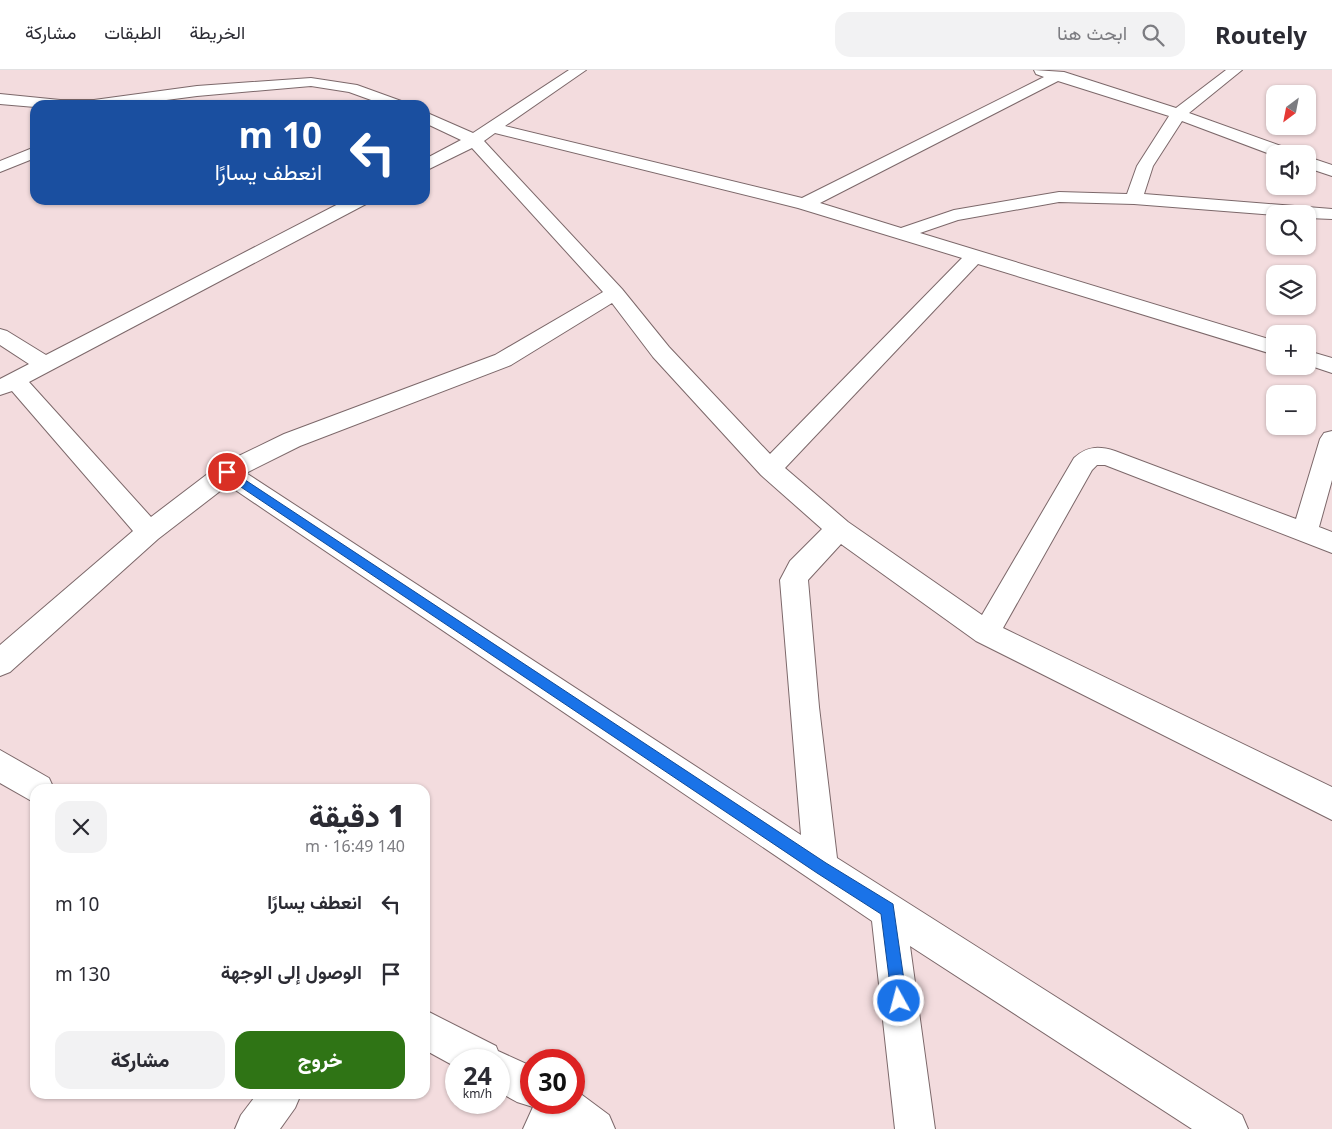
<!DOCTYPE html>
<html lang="ar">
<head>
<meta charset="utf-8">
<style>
  :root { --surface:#fff; --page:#f2f2f3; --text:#2b2b33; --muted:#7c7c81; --line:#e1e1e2; --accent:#2f7415 }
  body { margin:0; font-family:"Noto Sans",Vazirmatn,sans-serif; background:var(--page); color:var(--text); direction:rtl; height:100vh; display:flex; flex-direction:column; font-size:19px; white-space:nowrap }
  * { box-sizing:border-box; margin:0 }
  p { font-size:16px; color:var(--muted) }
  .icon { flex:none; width:28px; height:28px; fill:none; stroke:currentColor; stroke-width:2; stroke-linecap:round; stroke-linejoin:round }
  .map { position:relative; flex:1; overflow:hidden; direction:ltr }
  .side { position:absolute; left:30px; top:714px; width:400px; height:315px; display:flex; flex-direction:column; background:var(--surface); border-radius:15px; box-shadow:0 1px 4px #0004; direction:rtl }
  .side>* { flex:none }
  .guide { position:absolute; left:30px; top:30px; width:400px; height:105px; border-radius:15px; box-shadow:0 1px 4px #0004; direction:rtl; background:#1a4fa0; color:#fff; overflow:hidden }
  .needle { width:32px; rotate:212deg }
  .fabs { position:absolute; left:1266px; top:15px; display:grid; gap:10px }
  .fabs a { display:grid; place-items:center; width:50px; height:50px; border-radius:10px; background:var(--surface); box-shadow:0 1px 4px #0004; font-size:25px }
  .speed { position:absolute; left:445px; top:979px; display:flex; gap:10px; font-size:25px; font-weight:700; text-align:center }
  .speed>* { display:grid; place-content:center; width:65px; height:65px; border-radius:50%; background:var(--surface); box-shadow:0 1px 4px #0004; line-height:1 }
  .speed small { font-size:12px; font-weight:400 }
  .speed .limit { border:8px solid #d22; background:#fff; color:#111 }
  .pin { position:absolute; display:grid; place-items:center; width:42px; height:42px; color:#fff; margin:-21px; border:2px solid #fff; border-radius:50%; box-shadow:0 1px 5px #0007 }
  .me { position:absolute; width:55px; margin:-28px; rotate:353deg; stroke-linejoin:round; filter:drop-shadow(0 0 4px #0008) }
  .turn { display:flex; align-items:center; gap:18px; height:105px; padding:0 25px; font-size:22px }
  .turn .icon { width:65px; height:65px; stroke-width:2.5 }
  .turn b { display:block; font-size:35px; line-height:42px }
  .round { display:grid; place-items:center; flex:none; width:52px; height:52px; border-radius:15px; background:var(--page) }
  .overview { display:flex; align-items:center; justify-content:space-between; height:85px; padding:0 25px }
  h1 { font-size:30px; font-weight:800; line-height:38px }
  .button { display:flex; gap:10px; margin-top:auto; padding:10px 25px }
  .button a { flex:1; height:58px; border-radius:15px; background:var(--accent); color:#fff; font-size:20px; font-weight:800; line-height:58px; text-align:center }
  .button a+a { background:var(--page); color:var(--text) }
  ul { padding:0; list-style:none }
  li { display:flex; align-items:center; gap:15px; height:70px; padding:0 25px }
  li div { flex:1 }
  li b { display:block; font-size:19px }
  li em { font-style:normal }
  header { display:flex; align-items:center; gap:30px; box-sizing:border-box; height:70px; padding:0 25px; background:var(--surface); border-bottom:1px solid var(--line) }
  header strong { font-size:24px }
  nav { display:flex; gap:28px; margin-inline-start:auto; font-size:18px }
  .search { width:350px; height:45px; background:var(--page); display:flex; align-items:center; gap:12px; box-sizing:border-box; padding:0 18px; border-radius:15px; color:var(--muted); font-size:19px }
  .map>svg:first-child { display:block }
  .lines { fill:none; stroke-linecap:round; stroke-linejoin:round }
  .street-casing { stroke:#7c686a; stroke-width:2 }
  .street { fill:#fff; fill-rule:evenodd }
  .route { fill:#1a73e8; stroke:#114b97 }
</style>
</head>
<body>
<header>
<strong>Routely</strong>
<div class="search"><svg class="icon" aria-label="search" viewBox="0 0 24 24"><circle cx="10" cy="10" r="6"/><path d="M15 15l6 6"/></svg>ابحث هنا</div>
<nav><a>الخريطة</a><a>الطبقات</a><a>مشاركة</a></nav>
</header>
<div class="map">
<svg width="1332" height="1059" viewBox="0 0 1332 1059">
  <rect width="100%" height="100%" fill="#f3dcde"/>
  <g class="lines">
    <g class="street-casing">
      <g id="street">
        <path d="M569 0H586L505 56 802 128 1044 7 1036 4 1034 0 1064 2 1176 38 1226 0H1242L1189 43 1292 80 1294 84H1275V86L1182 51 1153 96 1144 124 1332 139V149L1308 148V144L1275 145 1134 134 1059 132 958 150 920 163 1275 271V285L978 194 785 398 848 452 982 545 1074 388C1087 376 1099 376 1115 381L1296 449 1320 369 1324 363 1332 361V410L1319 457 1332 462V483L1105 395H1097L1092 400 1003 558 1332 717V750L976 571 841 474 808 510 819 637 837 788 1242 1045 1248 1059H1192L910 876 935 1059H895L872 851 228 415 158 469 10 602 0 606V575L133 461 12 321 0 325V309L29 294 0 275V259L7 261 46 285 346 130H369L366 134 29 312 151 447 218 396 284 364 495 285 603 222 472 78 425 101V89L461 70 425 53V42L473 63ZM1058 11 1169 46 1137 96 1127 124 1059 122 954 140 901 158 820 133ZM495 63 798 138 962 188 770 384 669 277 622 219 484 71ZM612 233 653 287 761 405 822 459 790 491 780 510 801 765 246 403 300 376 511 295Z"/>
        <path d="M311 8 357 15 404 32 407 35H385L349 22 311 16 197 26 128 35H35V37L0 34V24L60 30H94L197 16Z"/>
        <path d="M35 77V88L0 102V91Z"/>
        <path d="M1308 87 1332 95V106L1308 98Z"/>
        <path d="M1308 281 1332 288V303L1308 295Z"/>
        <path d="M0 680 49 708 54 719H35V733L0 713Z"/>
        <path d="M425 940 496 976 498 981 531 996V1032H574V1019L609 1045 615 1059H523L533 1037 517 1032 499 1022V990H456V997L425 980Z"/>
        <path d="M257 1024H301L295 1038 280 1059H235L241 1045Z"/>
      </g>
    </g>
    <use href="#street" class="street"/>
  </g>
  <path class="route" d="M227 398 826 793 893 834 907 931 905 936 899 939 894 936 892 931 881 844 817 803 223 405V400Z"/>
</svg>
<div class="fabs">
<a><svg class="needle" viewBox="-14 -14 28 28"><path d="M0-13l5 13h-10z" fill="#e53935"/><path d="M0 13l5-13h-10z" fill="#7c7c81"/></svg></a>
<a><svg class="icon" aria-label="sound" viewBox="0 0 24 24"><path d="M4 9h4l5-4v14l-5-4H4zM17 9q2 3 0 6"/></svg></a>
<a><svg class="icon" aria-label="search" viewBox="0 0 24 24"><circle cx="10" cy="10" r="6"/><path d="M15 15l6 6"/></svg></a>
<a><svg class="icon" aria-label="layers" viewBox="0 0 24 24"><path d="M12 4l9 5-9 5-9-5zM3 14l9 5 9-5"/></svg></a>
<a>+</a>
<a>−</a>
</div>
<div class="speed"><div>24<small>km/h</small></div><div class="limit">30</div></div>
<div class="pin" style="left:227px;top:402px;background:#d93025"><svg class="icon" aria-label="arrive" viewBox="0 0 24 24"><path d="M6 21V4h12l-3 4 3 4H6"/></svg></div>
<svg class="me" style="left:899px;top:931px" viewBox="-20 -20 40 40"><circle r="17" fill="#1a73e8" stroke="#fff" stroke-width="3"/><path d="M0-11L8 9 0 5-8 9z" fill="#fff"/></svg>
<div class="guide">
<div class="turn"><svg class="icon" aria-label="left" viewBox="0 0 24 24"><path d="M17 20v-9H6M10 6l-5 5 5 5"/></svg><div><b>10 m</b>انعطف يسارًا</div></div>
</div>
<section class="side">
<div class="overview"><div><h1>1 دقيقة</h1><p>140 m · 16:49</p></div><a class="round"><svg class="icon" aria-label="close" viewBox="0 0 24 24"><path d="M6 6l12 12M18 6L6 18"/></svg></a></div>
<ul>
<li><svg class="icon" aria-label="left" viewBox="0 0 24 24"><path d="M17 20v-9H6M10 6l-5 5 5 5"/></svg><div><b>انعطف يسارًا</b></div><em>10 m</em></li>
<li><svg class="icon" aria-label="arrive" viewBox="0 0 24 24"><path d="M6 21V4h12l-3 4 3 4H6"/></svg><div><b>الوصول إلى الوجهة</b></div><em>130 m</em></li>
</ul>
<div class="button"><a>خروج</a><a>مشاركة</a></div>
</section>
</div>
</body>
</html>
